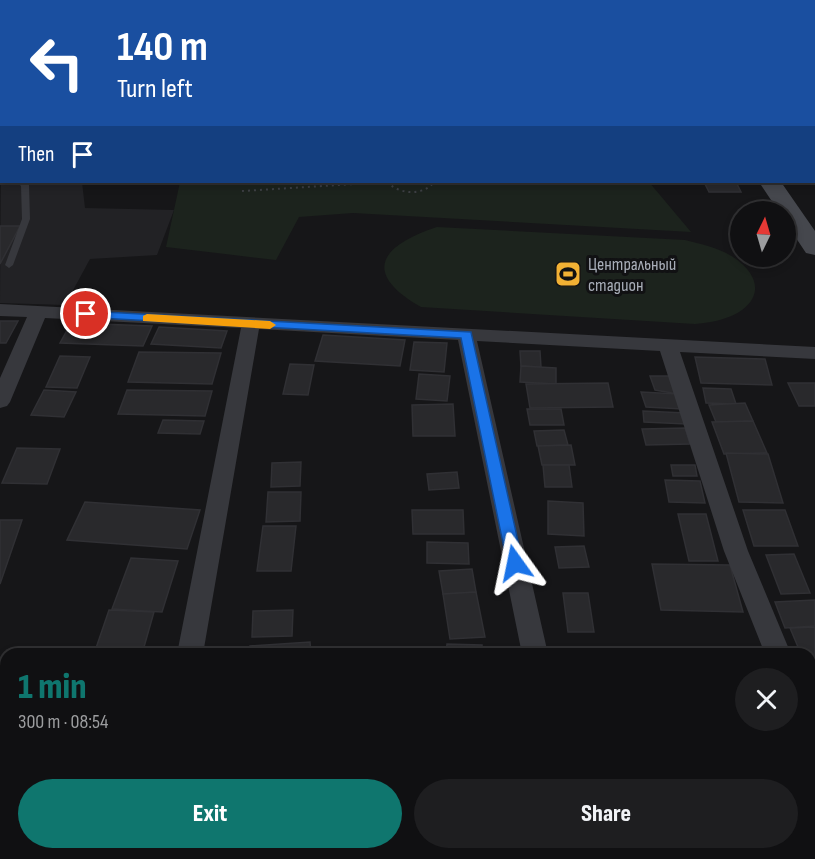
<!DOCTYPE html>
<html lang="en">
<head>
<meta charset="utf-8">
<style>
  :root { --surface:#101012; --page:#1e1e20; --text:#f1f3f6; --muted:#9c9d9f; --line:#303032; --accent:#0f766e }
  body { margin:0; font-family:"Sofia Sans Condensed",sans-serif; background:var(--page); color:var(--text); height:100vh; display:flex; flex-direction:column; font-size:22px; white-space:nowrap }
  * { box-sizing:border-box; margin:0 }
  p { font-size:20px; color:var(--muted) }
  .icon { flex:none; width:33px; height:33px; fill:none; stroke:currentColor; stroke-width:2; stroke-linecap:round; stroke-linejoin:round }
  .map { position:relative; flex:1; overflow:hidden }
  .sheet { position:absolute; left:0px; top:648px; width:816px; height:212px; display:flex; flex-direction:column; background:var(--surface); border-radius:18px 18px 0 0; box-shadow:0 3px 9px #0003,0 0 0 2px var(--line) }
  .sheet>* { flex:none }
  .guide { position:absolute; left:0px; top:0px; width:816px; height:183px; box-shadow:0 3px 9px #0003,0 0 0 2px var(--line); background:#1a4fa0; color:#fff; overflow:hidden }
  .needle { width:39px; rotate:5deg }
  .buttons { position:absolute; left:730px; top:201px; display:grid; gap:12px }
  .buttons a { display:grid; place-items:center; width:66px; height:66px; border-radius:50%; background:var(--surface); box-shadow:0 3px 9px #0003,0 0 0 2px var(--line); font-size:30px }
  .pin { position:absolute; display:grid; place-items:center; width:51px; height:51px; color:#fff; margin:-26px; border:3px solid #fff; border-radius:50%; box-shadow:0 2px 6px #0007 }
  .me { position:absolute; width:66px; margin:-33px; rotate:348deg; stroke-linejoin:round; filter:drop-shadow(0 0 4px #0008) }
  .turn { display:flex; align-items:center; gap:21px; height:126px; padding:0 18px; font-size:27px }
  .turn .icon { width:78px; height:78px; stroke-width:2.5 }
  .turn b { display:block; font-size:42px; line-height:51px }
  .then { display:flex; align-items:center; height:57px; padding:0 18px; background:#0003; gap:12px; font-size:22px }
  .round { display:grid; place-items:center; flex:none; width:63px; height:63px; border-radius:32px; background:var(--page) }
  .overview { display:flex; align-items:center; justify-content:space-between; height:102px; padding:0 18px }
  h1 { font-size:36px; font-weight:800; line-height:45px; color:var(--accent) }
  .button { display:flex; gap:12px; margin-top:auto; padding:12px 18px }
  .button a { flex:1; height:69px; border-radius:36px; background:var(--accent); color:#fff; font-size:24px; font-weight:800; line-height:69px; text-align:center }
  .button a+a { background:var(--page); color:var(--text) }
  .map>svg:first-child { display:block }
  .built { fill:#222225 }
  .green { fill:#1c231d }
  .building { fill:#29292c; stroke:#303034; stroke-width:1.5 }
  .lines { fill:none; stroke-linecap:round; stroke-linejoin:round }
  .path { stroke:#3d3f44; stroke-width:2; stroke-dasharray:2 4; stroke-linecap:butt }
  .lane { fill:#37383d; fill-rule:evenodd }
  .street { fill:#37383d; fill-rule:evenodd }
  .secondary { fill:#45474d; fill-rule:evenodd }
  .route { fill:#1a73e8; stroke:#114b97; stroke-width:1.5 }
  .slow { fill:#f59e0b }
  .labels { text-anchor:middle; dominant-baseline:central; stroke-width:6; stroke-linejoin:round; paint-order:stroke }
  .poi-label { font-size:18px; fill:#a8adb8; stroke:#111113; text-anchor:start }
</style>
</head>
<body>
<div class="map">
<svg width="815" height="859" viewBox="0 0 815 859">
  <rect width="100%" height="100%" fill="#161618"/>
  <path class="built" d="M1 142 2 182H82L85 208 174 210 157 255 90 259 65 305 0 303Z"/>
  <g class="green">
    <path d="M180 182H649L691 232 353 213 299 217 276 260 166 247Z"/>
    <path d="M437 227 685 240C701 244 719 248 733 257 768 280 759 308 723 319 714 322 704 323 695 324L421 307C360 272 382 245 437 227Z"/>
  </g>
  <g class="building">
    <path d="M0 0H71L2 2 0 8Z"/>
    <path d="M704 182H736L741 192H709Z"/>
    <path d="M0 226H20L0 264Z"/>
    <path d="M0 321H18L6 343H0Z"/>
    <path d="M71 323 152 326 143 346 60 343Z"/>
    <path d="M159 327 227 331 221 348 151 344Z"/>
    <path d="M323 335 405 340 400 366 315 361Z"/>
    <path d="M414 342 447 343 444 372 410 370Z"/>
    <path d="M520 351H540L541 367 521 366Z"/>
    <path d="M139 352 221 353 212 384 128 382Z"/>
    <path d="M60 356 90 357 77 388 46 387Z"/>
    <path d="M695 357 765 359 772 385 701 383Z"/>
    <path d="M290 364 314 365 308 395 283 394Z"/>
    <path d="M521 366 556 368V384L520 382Z"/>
    <path d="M419 374 450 376 447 401 416 399Z"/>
    <path d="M650 376H672L678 394 655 390Z"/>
    <path d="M608 383 613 407 530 408 526 384Z"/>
    <path d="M788 383H815V406H799Z"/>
    <path d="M703 388 731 389 736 404 706 403Z"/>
    <path d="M44 390 76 392 64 417 31 415Z"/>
    <path d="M127 390 212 391 205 416 118 414Z"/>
    <path d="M641 392 678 394 682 409 646 407Z"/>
    <path d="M745 403 753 421 716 422 709 405Z"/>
    <path d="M453 404 455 436H413L412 405Z"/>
    <path d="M527 409H561L564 425H530Z"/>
    <path d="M643 411 685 413 686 424 644 422Z"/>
    <path d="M163 420 204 421 200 434 158 433Z"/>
    <path d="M753 421 767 453 724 454 712 422Z"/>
    <path d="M685 428 690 444 646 445 642 429Z"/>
    <path d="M564 430 568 445 537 446 534 431Z"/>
    <path d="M571 445 575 465H542L538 446Z"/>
    <path d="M17 448 60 449 47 484 2 483Z"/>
    <path d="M726 453 768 454 783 503 739 502Z"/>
    <path d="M301 462 300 486 271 487 272 463Z"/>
    <path d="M543 465H569L572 487H545Z"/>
    <path d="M671 465H695L697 476H673Z"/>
    <path d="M457 472 459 488 429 490 427 474Z"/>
    <path d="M665 480 700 481 705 503 669 502Z"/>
    <path d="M268 492H301L300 521 266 522Z"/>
    <path d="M548 501 583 503 584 536 548 534Z"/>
    <path d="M85 502 200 510 187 549 67 540Z"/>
    <path d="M412 510H463L464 534H413Z"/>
    <path d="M743 510H785L798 546H754Z"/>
    <path d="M678 514H706L718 561H689Z"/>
    <path d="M0 520H22L0 584Z"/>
    <path d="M263 526H296L291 571H257Z"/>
    <path d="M427 542 468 543 469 564 427 563Z"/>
    <path d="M584 546 589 567 559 568 555 547Z"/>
    <path d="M794 554 810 593 781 594 766 555Z"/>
    <path d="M131 558 178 561 162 612 112 609Z"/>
    <path d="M652 564 730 565 743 612 661 610Z"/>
    <path d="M472 569 476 592 443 594 439 571Z"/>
    <path d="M476 592 485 637 450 639 443 594Z"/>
    <path d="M563 593H588L594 632H568Z"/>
    <path d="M815 600V626L785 628 775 602Z"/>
    <path d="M109 610 154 612 142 654H94Z"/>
    <path d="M293 610 292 636 252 637 253 611Z"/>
    <path d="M815 627V660H810V654H801L790 628Z"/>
    <path d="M310 642 311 654H250V646Z"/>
    <path d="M447 644 482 645V654H446Z"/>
    <path d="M572 647H602L604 654H573Z"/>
    <path d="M810 792 815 795V826H810Z"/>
    <path d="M61 854H105V859H60Z"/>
    <path d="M217 854H263L262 859H216Z"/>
    <rect x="451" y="854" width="57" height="5"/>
  </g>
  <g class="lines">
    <g class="path">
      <path d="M387 182C399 194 422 197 434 182"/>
      <path d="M242 191 387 182"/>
    </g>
    <g class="lane">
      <rect x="0" y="151" width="2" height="5"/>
      <rect x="0" y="176" width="2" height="4"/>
      <path d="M17 182H25L29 185 30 219 13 265 9 268 5 265 22 219 21 186Z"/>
    </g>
    <g class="street">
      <path d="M147 0H159L146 2Z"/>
      <path d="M282 0H294L281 2Z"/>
      <path d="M703 0H715L702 2Z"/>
      <path d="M815 134V143H814V134Z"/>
      <path d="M814 164H815V174L814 173Z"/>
      <path d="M0 304 815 347V359L680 352 748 551 791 654H765L724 551 660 351 477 341 548 654H522L458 340 259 329 203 654H177L241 328 45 318 10 402 7 406 0 408V378L27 317 0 316Z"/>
      <path d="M810 724 815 726V758L810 757Z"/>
      <path d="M810 836H815V859L799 858 797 854H810Z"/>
      <path d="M139 854H169L168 859H138Z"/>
      <path d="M573 854H723L721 859H571Z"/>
    </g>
    <g class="secondary">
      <path d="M663 0H688L689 2H664Z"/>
      <rect x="814" y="20" width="1" height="10"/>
      <path d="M759 182H781L815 231V255L806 253 786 223V212H779Z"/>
    </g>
  </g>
  <path class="route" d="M86 311 471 332 523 563 521 566H510L507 563 461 338 81 317V312Z"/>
  <path class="slow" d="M147 314 270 321 276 325 270 329 143 321V316Z"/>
  <defs>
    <g id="stadium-square" transform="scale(1.35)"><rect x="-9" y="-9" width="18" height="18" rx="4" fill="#f2b134" stroke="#111113"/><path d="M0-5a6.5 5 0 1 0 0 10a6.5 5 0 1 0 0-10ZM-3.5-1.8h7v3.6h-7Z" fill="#111"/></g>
  </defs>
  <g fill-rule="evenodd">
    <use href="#stadium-square" x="568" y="274"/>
  </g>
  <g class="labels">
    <g class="poi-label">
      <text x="588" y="264">Центральный<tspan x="588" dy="21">стадион</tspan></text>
    </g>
  </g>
</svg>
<div class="buttons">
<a><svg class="needle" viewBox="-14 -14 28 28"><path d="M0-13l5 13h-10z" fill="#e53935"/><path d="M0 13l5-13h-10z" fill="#9c9d9f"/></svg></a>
</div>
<div class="pin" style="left:86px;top:314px;background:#d93025"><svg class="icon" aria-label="arrive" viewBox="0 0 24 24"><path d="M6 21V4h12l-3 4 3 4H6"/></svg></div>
<svg class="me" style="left:515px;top:563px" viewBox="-20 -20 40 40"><path d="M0-17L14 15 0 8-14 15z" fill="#1a73e8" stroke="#fff" stroke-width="4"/></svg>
<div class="guide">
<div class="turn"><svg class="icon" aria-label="left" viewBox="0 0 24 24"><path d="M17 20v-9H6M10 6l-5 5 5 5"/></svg><div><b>140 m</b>Turn left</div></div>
<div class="then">Then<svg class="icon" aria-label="arrive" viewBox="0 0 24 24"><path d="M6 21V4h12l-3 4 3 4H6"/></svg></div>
</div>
<section class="sheet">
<div class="overview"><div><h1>1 min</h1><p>300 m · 08:54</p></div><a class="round"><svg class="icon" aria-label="close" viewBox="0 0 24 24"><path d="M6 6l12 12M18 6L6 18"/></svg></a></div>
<div class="button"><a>Exit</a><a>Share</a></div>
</section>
</div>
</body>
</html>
